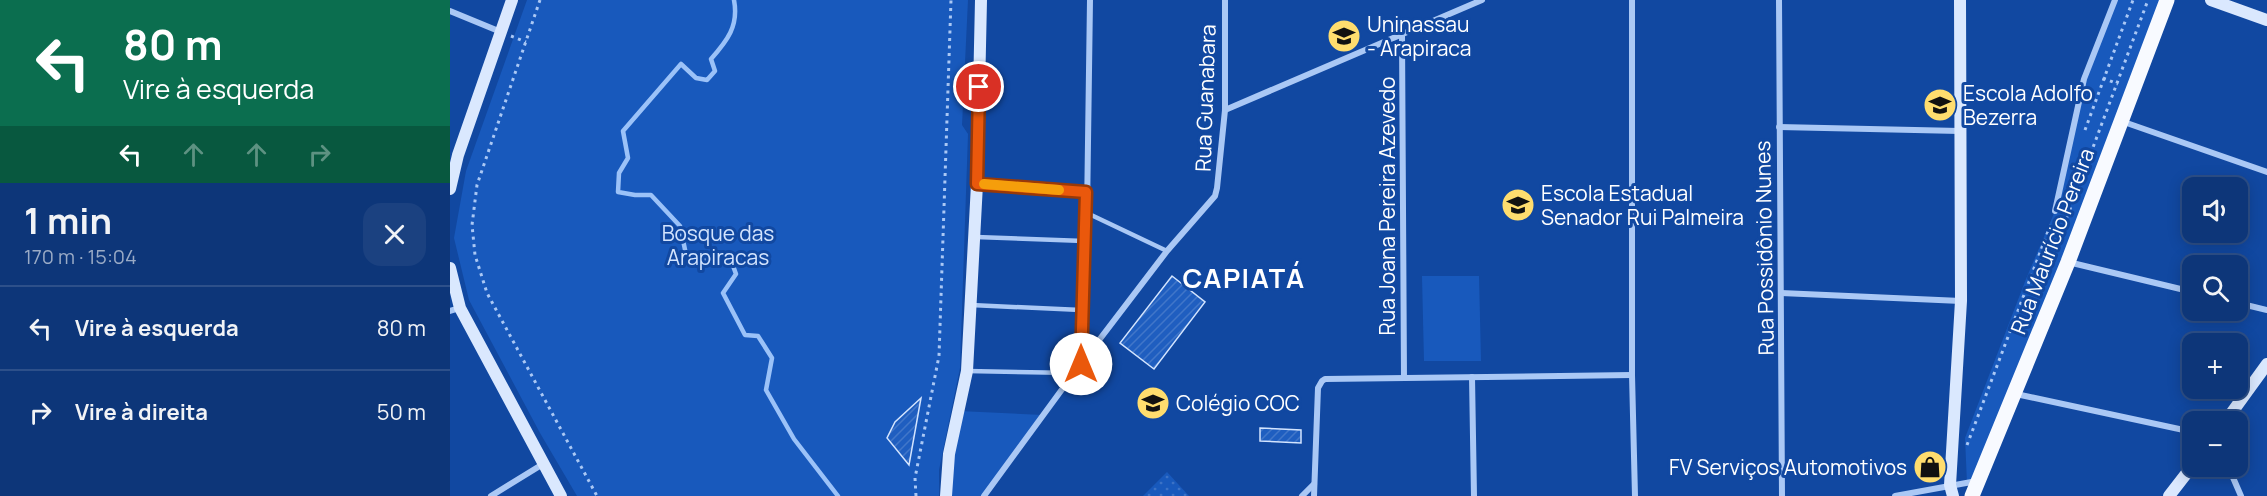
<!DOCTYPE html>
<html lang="pt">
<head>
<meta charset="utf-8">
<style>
  :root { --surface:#0d3679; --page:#1b4180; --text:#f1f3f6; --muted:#9aabc6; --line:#2d508a }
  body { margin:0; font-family:Manrope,sans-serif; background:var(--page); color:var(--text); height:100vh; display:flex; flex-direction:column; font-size:22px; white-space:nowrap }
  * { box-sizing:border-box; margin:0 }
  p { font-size:20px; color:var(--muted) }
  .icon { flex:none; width:33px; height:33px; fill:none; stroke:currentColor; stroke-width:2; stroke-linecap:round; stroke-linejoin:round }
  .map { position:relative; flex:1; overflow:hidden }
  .details { display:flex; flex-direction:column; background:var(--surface); width:450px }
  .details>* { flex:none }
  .hud { background:#0b6e4f; color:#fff; overflow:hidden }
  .controls { position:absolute; left:1732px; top:177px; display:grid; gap:12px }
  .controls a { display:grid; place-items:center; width:66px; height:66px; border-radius:12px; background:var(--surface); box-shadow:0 3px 15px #0003,0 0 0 2px var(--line); font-size:30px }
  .pin { position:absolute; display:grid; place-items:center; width:51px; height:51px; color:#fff; margin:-26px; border:3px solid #fff; border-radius:50%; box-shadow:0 2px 6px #0007 }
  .me { position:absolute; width:66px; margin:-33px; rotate:0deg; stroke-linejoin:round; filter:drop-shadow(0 0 4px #0008) }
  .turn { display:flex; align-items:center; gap:21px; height:126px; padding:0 24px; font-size:27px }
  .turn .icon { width:78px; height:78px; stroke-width:2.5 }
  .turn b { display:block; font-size:42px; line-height:51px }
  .lanes { display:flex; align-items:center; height:57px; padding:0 24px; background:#0003; justify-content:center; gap:30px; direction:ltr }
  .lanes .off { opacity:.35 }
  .round { display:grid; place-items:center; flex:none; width:63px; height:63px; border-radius:18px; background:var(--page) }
  .head { display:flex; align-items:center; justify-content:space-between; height:102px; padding:0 24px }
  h1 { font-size:36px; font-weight:700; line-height:45px }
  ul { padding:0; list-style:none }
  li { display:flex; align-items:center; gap:18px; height:84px; padding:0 24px; border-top:2px solid var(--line) }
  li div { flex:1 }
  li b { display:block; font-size:22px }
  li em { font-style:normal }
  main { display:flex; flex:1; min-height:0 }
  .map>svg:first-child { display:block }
  .grass { fill:url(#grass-dots) }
  .green { fill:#1859bc }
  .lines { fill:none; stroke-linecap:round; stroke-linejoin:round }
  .stream { stroke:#9bc2f8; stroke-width:4.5 }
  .building { fill:url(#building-hatch); stroke:#d3e4fe; stroke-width:1.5 }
  .path { stroke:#aac8f5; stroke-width:3; stroke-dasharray:3 4.5; stroke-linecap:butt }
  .lane { stroke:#aac8f5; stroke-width:4.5 }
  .street { stroke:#aac8f5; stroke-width:6 }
  .secondary { stroke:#dae8fe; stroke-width:12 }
  .primary { stroke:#f8faff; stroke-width:15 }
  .route-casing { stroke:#983908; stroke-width:15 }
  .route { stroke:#ea580c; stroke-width:10 }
  .slow { stroke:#f59e0b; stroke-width:10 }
  .labels { text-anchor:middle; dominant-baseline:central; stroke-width:6; stroke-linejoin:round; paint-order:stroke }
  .poi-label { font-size:21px; fill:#fff; stroke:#1148a1; text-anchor:start }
  .street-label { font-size:21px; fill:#fff; stroke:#1148a1 }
  .park-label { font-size:21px; fill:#d3e4fe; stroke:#1148a1 }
  .district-label { font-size:27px; font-weight:bold; letter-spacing:1.5px; fill:#fff; stroke:#1148a1 }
</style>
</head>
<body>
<main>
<section class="details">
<div class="hud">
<div class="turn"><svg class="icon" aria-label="left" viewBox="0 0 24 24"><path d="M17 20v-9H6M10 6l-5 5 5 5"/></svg><div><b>80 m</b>Vire à esquerda</div></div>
<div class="lanes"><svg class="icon" aria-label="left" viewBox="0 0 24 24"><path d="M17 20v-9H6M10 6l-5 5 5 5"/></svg><svg class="icon off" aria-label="ahead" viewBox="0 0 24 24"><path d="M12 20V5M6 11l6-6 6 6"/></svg><svg class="icon off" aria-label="ahead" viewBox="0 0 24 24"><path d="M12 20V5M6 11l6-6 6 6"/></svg><svg class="icon off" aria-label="right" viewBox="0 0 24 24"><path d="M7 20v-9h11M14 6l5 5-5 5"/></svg></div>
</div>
<div class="head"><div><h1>1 min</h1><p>170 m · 15:04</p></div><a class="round"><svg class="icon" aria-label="close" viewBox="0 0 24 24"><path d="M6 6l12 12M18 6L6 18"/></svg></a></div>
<ul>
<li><svg class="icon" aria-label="left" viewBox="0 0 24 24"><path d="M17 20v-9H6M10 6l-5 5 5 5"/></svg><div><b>Vire à esquerda</b></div><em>80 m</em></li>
<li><svg class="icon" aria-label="right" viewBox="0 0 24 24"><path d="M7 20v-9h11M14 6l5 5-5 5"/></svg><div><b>Vire à direita</b></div><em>50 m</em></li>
</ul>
</section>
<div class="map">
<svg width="1817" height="496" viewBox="0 0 1817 496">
  <defs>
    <pattern id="grass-dots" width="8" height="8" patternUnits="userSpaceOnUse" patternTransform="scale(1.5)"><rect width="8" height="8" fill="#1859bc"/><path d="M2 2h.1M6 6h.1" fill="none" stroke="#3b72c6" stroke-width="1.8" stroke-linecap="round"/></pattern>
    <pattern id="building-hatch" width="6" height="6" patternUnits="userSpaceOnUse" patternTransform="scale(1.5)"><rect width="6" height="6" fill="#1f5ec0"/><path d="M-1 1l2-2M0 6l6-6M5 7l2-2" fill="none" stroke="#4176c9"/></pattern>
  </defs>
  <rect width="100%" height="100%" fill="#1148a1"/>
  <path class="grass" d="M717 472 739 496H693Z"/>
  <g class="green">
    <path d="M77 0H518L512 125 518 134 510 368 489 470V496H127L90 433 19 300 4 238 16 171Z"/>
    <path d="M1665 0H1717L1528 481 1517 483 1515 438 1576 279 1605 211 1634 79Z"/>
    <path d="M972 276H1029L1031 361H974Z"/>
    <path d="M509 411 593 415 534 496H496Z"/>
  </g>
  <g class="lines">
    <path class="stream" d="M284 0C289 26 277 41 261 59L265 71 257 80 246 78 231 64 173 131 178 158 169 173 168 192 185 195H201L230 226 237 259 282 263 286 274 273 293 295 335 308 336 322 358 316 390 344 439 388 496"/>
  </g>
  <g class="building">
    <path d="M722 276 755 302 704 369 670 343Z"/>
    <path d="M471 398 459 465 437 438 445 422Z"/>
    <path d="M810 428 851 430V443L810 441Z"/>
  </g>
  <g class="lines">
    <g class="path">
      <path d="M90 0 27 185 22 225 25 255 37 293 147 496"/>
      <path d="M61 36 76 42"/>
      <path d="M1653 78 1668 84"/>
      <path d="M1635 130 1683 0"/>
      <path d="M1617 217 1698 0"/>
      <path d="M1586 297 1617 217 1613 215"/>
      <path d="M1517 445 1602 221"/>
      <path d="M466 496 465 478 489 356 501 0"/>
    </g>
    <g class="lane">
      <path d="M529 184 636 192"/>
      <path d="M637 213 717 251"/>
      <path d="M526 237 634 241"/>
      <path d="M521 305 631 310"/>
      <path d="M517 371 624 373"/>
    </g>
    <g class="street">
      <path d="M1182 0V375L1185 496"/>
      <path d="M1329 0 1332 496"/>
      <path d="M0 11 51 32"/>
      <path d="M952 35 954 378"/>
      <path d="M775 110 1032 0"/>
      <path d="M1671 121 1817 172"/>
      <path d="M1329 127 1510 131"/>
      <path d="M1605 211 1634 79 1665 0"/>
      <path d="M1618 262 1743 292"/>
      <path d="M1331 293 1511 301"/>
      <path d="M1788 303 1817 310"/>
      <path d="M0 311 10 308"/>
      <path d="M631 364V310L637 213 640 0"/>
      <path d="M1022 377 1024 496"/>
      <path d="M1566 394 1743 432"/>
      <path d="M1778 466 1791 496"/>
      <path d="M41 496 93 464"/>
      <path d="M534 496 624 373 717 251 765 196 767 188 775 110V0"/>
      <path d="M852 496 864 484"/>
      <path d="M864 496 868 388 872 381 875 379 1182 375"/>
      <path d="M1445 496 1527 481"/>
    </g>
    <g class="secondary">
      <path d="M1761 0 1817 20"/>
      <path d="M0 189 8 155 62 0"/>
      <path d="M0 268 10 308 111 496"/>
      <path d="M1775 422 1817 364"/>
      <path d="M496 496 499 454 517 371 527 184 531 0"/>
      <path d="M1503 496 1500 485 1511 301 1510 0"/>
      <path d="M1719 496 1743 465"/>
    </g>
    <path class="primary" d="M1522 496 1618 262 1717 0"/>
  </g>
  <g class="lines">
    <g class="route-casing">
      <path id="route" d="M529 87 527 184 636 192 631 364"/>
    </g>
    <use href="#route" class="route"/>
    <path class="slow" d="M534 184 609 190"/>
  </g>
  <defs>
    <g id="university-disc" transform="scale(1.725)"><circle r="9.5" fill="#ffdd6e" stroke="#1148a1"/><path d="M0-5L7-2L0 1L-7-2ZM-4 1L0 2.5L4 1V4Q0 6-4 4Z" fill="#111"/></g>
    <g id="school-disc" transform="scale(1.725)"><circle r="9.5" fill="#ffdd6e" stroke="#1148a1"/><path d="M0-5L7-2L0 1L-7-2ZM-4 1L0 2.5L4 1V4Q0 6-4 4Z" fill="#111"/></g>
    <g id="shop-disc" transform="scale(1.725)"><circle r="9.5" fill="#ffdd6e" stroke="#1148a1"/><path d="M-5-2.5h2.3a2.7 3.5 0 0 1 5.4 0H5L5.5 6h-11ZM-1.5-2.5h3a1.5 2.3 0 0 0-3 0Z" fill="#111"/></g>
  </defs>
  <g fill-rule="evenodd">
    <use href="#university-disc" x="894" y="36"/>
    <use href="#school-disc" x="1490" y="105"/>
    <use href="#school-disc" x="1068" y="205"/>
    <use href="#school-disc" x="703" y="403"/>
    <use href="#shop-disc" x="1480" y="467"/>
  </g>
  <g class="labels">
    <g class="poi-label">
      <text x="917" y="24">Uninassau<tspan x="917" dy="24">- Arapiraca</tspan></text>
      <text x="1513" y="93">Escola Adolfo<tspan x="1513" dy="24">Bezerra</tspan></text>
      <text x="1091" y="193">Escola Estadual<tspan x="1091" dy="24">Senador Rui Palmeira</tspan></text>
      <text x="726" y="403">Colégio COC</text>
      <text x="1457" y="467" text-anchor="end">FV Serviços Automotivos</text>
    </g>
    <g class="street-label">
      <text transform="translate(755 98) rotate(-88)">Rua Guanabara</text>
      <text transform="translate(937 206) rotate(-90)">Rua Joana Pereira Azevedo</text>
      <text transform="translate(1602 241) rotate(-69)">Rua Maurício Pereira</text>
      <text transform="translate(1314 248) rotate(-91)">Rua Possidônio Nunes</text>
    </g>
    <g class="park-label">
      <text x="268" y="233">Bosque das<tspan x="268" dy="24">Arapiracas</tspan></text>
    </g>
    <g class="district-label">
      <text x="794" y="277">CAPIATÁ</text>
    </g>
  </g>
</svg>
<div class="controls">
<a><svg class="icon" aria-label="sound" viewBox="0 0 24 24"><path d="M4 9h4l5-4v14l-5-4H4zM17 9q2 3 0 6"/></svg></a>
<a><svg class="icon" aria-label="search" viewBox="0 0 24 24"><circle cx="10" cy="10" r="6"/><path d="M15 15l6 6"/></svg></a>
<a>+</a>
<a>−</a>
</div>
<div class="pin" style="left:529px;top:87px;background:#d93025"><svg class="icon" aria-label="arrive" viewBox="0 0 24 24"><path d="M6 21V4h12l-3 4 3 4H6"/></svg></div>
<svg class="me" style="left:631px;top:364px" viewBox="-20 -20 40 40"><circle r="19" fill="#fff"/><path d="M0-13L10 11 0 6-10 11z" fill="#ea580c"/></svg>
</div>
</main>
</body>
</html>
